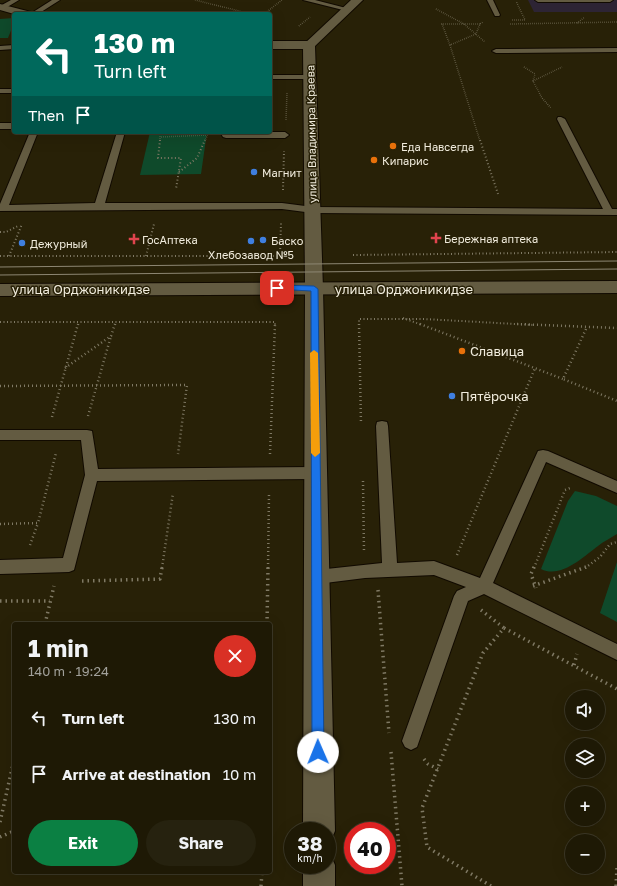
<!DOCTYPE html>
<html lang="en">
<head>
<meta charset="utf-8">
<style>
  :root { --surface:#1e1905; --page:#26220f; --text:#f1f3f6; --muted:#a1a09a; --line:#3c3827; --accent:#0b8043 }
  body { margin:0; font-family:"Golos Text",sans-serif; background:var(--page); color:var(--text); height:100vh; display:flex; flex-direction:column; font-size:15px; white-space:nowrap }
  * { box-sizing:border-box; margin:0 }
  p { font-size:13px; color:var(--muted) }
  .icon { flex:none; width:22px; height:22px; fill:none; stroke:currentColor; stroke-width:2; stroke-linecap:round; stroke-linejoin:round }
  .map { position:relative; flex:1; overflow:hidden }
  .sheet { position:absolute; left:12px; top:622px; width:260px; height:252px; display:flex; flex-direction:column; background:var(--surface); border-radius:4px; box-shadow:0 4px 16px #0002,0 0 0 1px var(--line) }
  .sheet>* { flex:none }
  .hud { position:absolute; left:12px; top:12px; width:260px; height:122px; border-radius:4px; box-shadow:0 4px 16px #0002,0 0 0 1px var(--line); background:#00695c; color:#fff; overflow:hidden }
  .fabs { position:absolute; left:565px; top:690px; display:grid; gap:8px }
  .fabs a { display:grid; place-items:center; width:40px; height:40px; border-radius:50%; background:var(--surface); box-shadow:0 4px 16px #0002,0 0 0 1px var(--line); font-size:20px }
  .speed { position:absolute; left:284px; top:822px; display:flex; gap:8px; font-size:20px; font-weight:700; text-align:center }
  .speed>* { display:grid; place-content:center; width:52px; height:52px; border-radius:50%; background:var(--surface); box-shadow:0 4px 16px #0002,0 0 0 1px var(--line); line-height:1 }
  .speed small { font-size:10px; font-weight:400 }
  .speed .limit { border:6px solid #d22; background:#fff; color:#111 }
  .pin { position:absolute; display:grid; place-items:center; width:34px; height:34px; color:#fff; margin:-17px; border-radius:8px; box-shadow:0 2px 6px #0006 }
  .me { position:absolute; width:44px; margin:-22px; rotate:359deg; stroke-linejoin:round; filter:drop-shadow(0 0 3px #0008) }
  .turn { display:flex; align-items:center; gap:14px; height:84px; padding:0 16px; font-size:18px }
  .turn .icon { width:52px; height:52px; stroke-width:2.5 }
  .turn b { display:block; font-size:28px; line-height:34px }
  .then { display:flex; align-items:center; height:38px; padding:0 16px; background:#0003; gap:8px; font-size:15px }
  .round { display:grid; place-items:center; flex:none; width:42px; height:42px; border-radius:21px; background:var(--page) }
  .overview { display:flex; align-items:center; justify-content:space-between; height:68px; padding:0 16px }
  h1 { font-size:24px; font-weight:700; line-height:30px }
  .cta { display:flex; gap:8px; margin-top:auto; padding:8px 16px }
  .cta a { flex:1; height:46px; border-radius:24px; background:var(--accent); color:#fff; font-size:16px; font-weight:700; line-height:46px; text-align:center }
  .cta a+a { background:var(--page); color:var(--text) }
  ul { padding:0; list-style:none }
  li { display:flex; align-items:center; gap:12px; height:56px; padding:0 16px }
  li div { flex:1 }
  li b { display:block; font-size:15px }
  li em { font-style:normal }
  .map>svg:first-child { display:block }
  .education { fill:#2d2434 }
  .green { fill:#0f4a2b }
  .lines { fill:none; stroke-linecap:round; stroke-linejoin:round }
  .service-casing { stroke:#110a00; stroke-width:2 }
  .minor-casing { stroke:#110a00; stroke-width:2 }
  .tertiary-casing { stroke:#110a00; stroke-width:2 }
  .secondary-casing { stroke:#110a00; stroke-width:2 }
  .path-far3 { stroke:#7f7964; stroke-width:1.5; stroke-dasharray:0.5 1.5; stroke-linecap:butt }
  .path-far2 { stroke:#7f7964; stroke-width:2; stroke-dasharray:1 2.5; stroke-linecap:butt }
  .path-far1 { stroke:#7f7964; stroke-width:2.5; stroke-dasharray:1 3; stroke-linecap:butt }
  .path { stroke:#7f7964; stroke-width:3.5; stroke-dasharray:1.5 4; stroke-linecap:butt }
  .service { fill:#635b41; fill-rule:evenodd }
  .minor { fill:#635b41; fill-rule:evenodd }
  .tertiary { fill:#635b41; fill-rule:evenodd }
  .secondary { fill:#635b41; fill-rule:evenodd }
  .tram { stroke:#8d8773; stroke-width:1 }
  .route { fill:#1a73e8; stroke:#114b97 }
  .slow { fill:#f59e0b }
  .food-dot { fill:#e8710a; stroke:#282107; stroke-width:1.5 }
  .shop-dot { fill:#3f7fe0; stroke:#282107; stroke-width:1.5 }
  .health-dot { fill:#e0444e; stroke:#282107; stroke-width:1.5 }
  .labels { text-anchor:middle; dominant-baseline:central; stroke-width:3; stroke-linejoin:round; paint-order:stroke }
  .far-street-label { font-size:11px; fill:#f1ecdd; stroke:#282107 }
  .far-poi-label { font-size:11px; fill:#f1ecdd; stroke:#282107; text-anchor:start }
  .street-label { font-size:13px; fill:#f1ecdd; stroke:#282107 }
  .poi-label { font-size:13px; fill:#f1ecdd; stroke:#282107; text-anchor:start }
</style>
</head>
<body>
<div class="map">
<svg width="617" height="886" viewBox="0 0 617 886">
  <rect width="100%" height="100%" fill="#282107"/>
  <path class="education" d="M528 0H617V12H534Z"/>
  <g class="green">
    <path d="M14 18V23L8 38H0V19Z"/>
    <path d="M150 132H207L201 174 140 175Z"/>
    <path d="M575 491 596 496 617 506V534C611 538 604 541 598 546 583 557 561 579 541 569L568 501Z"/>
    <path d="M617 562V622L600 613Z"/>
  </g>
  <g class="lines">
    <g class="service-casing">
      <g id="service">
        <path d="M11 0H19L4 9H0V6Z"/>
        <path d="M52 0H60L38 14H30Z"/>
        <path d="M303 0H315L350 9 347 11Z"/>
        <path d="M487 0H493L500 15 499 16H495Z"/>
        <path d="M535 0H613L610 2H538Z"/>
        <path d="M14 45V49L0 50V46Z"/>
        <path d="M617 48V52L496 53 492 51 496 49Z"/>
        <path d="M270 75H310L314 77 310 79H270Z"/>
        <rect x="0" y="89" width="14" height="4"/>
        <path d="M558 117H561L565 119 612 209H617V215L313 213 282 209 0 211V204L30 132H38L9 205 95 203 117 132H125L105 203H282L313 207 603 209 557 119Z"/>
        <rect x="0" y="123" width="14" height="6"/>
        <path d="M220 132H285L289 135 285 138H226L223 137Z"/>
        <path d="M382 421 387 422 388 426 397 563 434 561 480 578 538 451 543 450 548 451 617 481V493L546 462 493 583 617 644V660L484 594 468 601 417 747 411 750 405 747 402 741 454 596 457 591 466 587 434 575 365 578 317 584 312 582 310 577 312 572 317 570 382 563 376 426 377 422Z"/>
        <path d="M0 430H87L92 431 98 469 315 467 320 469 322 473 320 477 315 479 97 481 74 570 69 572 0 574V560L63 558 85 475 81 440H0Z"/>
      </g>
    </g>
    <g class="minor-casing">
      <g id="minor">
        <path d="M0 4 31 12 33 14H14L0 10Z"/>
        <path d="M270 41H309L315 45 309 49H270Z"/>
      </g>
    </g>
    <g class="tertiary-casing">
      <g id="tertiary">
        <path d="M351 0H363L315 46 323 289 335 831 330 842 327 843V831H303L305 289 303 45Z"/>
        <path d="M327 852 330 854 335 865V886H303V865H327Z"/>
      </g>
    </g>
    <g class="secondary-casing">
      <path id="secondary" d="M617 281V293L0 296V284Z"/>
    </g>
    <g class="path-far3">
      <path d="M195 0 251 14"/>
      <path d="M436 9 464 24 485 42"/>
      <path d="M264 14 282 0"/>
      <path d="M512 20H525L516 1"/>
      <path d="M577 23 585 17"/>
      <path d="M510 24 617 22"/>
      <path d="M299 26 310 17"/>
      <path d="M450 45 442 24H481"/>
      <path d="M524 67 535 74 533 81 542 98 551 108"/>
      <path d="M533 81 562 67"/>
      <path d="M286 120 287 93"/>
      <path d="M160 132V137L208 135"/>
      <path d="M160 141V137"/>
      <path d="M205 141 207 136"/>
      <path d="M480 141 450 45 476 34 480 24 483 22"/>
    </g>
    <g class="path-far2">
      <path d="M160 140 158 158H181L176 189"/>
      <path d="M480 140 498 194"/>
      <path d="M179 172 197 158 205 140"/>
      <path d="M283 190 284 151"/>
      <path d="M0 232H6L18 226"/>
      <path d="M353 255 617 252"/>
      <path d="M0 256H280L281 223"/>
      <path d="M9 256 22 224"/>
      <path d="M146 256 154 224"/>
      <path d="M403 318 422 325"/>
      <path d="M0 322H275V325"/>
      <path d="M78 325 79 322"/>
      <path d="M115 325 116 322"/>
      <path d="M359 325V319H424L534 325"/>
    </g>
    <g class="path-far1">
      <path d="M359 324 361 424"/>
      <path d="M420 324 563 379"/>
      <path d="M517 324 617 328"/>
      <path d="M586 329 563 379 617 401"/>
      <path d="M65 368 111 336 115 324"/>
      <path d="M0 386 187 385 178 454"/>
      <path d="M88 416 111 336"/>
      <path d="M52 417 78 324"/>
      <path d="M270 454 275 324"/>
      <path d="M363 481 364 552"/>
      <path d="M0 524 38 523 56 453"/>
      <path d="M30 545 38 523"/>
      <path d="M457 555 535 368"/>
      <path d="M162 568 173 493"/>
      <path d="M268 568 269 493"/>
      <path d="M534 568 565 490 570 488"/>
      <path d="M585 568 600 557 610 544 617 542"/>
    </g>
    <g class="path">
      <path d="M534 567 531 574 536 588"/>
      <path d="M82 581 160 579 162 567"/>
      <path d="M533 586 586 567"/>
      <path d="M378 590 389 733"/>
      <path d="M0 601H50"/>
      <path d="M481 610 504 628"/>
      <path d="M45 624 54 586"/>
      <path d="M267 624 268 567"/>
      <path d="M574 665 577 654"/>
      <path d="M391 752 402 886"/>
      <path d="M424 759 428 764 438 769"/>
      <path d="M0 822 14 760"/>
      <path d="M0 837 14 831"/>
      <path d="M261 886 262 872"/>
      <path d="M491 886 427 847 422 808 483 653 504 628 617 689"/>
      <path d="M616 886 617 868"/>
    </g>
    <use href="#service" class="service"/>
    <use href="#minor" class="minor"/>
    <use href="#tertiary" class="tertiary"/>
    <use href="#secondary" class="secondary"/>
    <g class="tram">
      <path d="M0 267 617 261"/>
      <path d="M0 275 617 269"/>
    </g>
  </g>
  <path class="route" d="M277 285 314 286 318 289 324 752 322 756 318 758 314 756 312 752 311 291 274 289V286Z"/>
  <path class="slow" d="M314 350 318 353 320 453 315 457 311 453 310 353Z"/>
  <g class="food-dot">
    <circle cx="393" cy="146" r="4"/>
    <circle cx="374" cy="160" r="4"/>
    <circle cx="462" cy="351" r="4"/>
  </g>
  <g class="shop-dot">
    <circle cx="254" cy="172" r="4"/>
    <circle cx="263" cy="240" r="4"/>
    <circle cx="251" cy="241" r="4"/>
    <circle cx="22" cy="243" r="4"/>
    <circle cx="452" cy="396" r="4"/>
  </g>
  <g class="health-dot">
    <path d="M434 232h4v4h4v4h-4v4h-4v-4h-4v-4h4z"/>
    <path d="M132 233h4v4h4v4h-4v4h-4v-4h-4v-4h4z"/>
  </g>
  <g class="labels">
    <g class="far-street-label">
      <text transform="translate(311 134) rotate(-91)">улица Владимира Краева</text>
    </g>
    <g class="far-poi-label">
      <text x="401" y="146">Еда Навсегда</text>
      <text x="382" y="160">Кипарис</text>
      <text x="262" y="172">Магнит</text>
      <text x="444" y="238">Бережная аптека</text>
      <text x="142" y="239">ГосАптека</text>
      <text x="271" y="240">Баско</text>
      <text x="30" y="243">Дежурный</text>
      <text x="251" y="254" text-anchor="middle">Хлебозавод №5</text>
    </g>
    <g class="street-label">
      <text x="81" y="289">улица Орджоникидзе</text>
      <text x="404" y="289">улица Орджоникидзе</text>
    </g>
    <g class="poi-label">
      <text x="470" y="351">Славица</text>
      <text x="460" y="396">Пятёрочка</text>
    </g>
  </g>
</svg>
<div class="fabs">
<a><svg class="icon" aria-label="sound" viewBox="0 0 24 24"><path d="M4 9h4l5-4v14l-5-4H4zM17 9q2 3 0 6"/></svg></a>
<a><svg class="icon" aria-label="layers" viewBox="0 0 24 24"><path d="M12 4l9 5-9 5-9-5zM3 14l9 5 9-5"/></svg></a>
<a>+</a>
<a>−</a>
</div>
<div class="speed"><div>38<small>km/h</small></div><div class="limit">40</div></div>
<div class="pin" style="left:277px;top:288px;background:#d93025"><svg class="icon" aria-label="arrive" viewBox="0 0 24 24"><path d="M6 21V4h12l-3 4 3 4H6"/></svg></div>
<svg class="me" style="left:318px;top:752px" viewBox="-20 -20 40 40"><circle r="19" fill="#fff"/><path d="M0-13L10 11 0 6-10 11z" fill="#1a73e8"/></svg>
<div class="hud">
<div class="turn"><svg class="icon" aria-label="left" viewBox="0 0 24 24"><path d="M17 20v-9H6M10 6l-5 5 5 5"/></svg><div><b>130 m</b>Turn left</div></div>
<div class="then">Then<svg class="icon" aria-label="arrive" viewBox="0 0 24 24"><path d="M6 21V4h12l-3 4 3 4H6"/></svg></div>
</div>
<section class="sheet">
<div class="overview"><div><h1>1 min</h1><p>140 m · 19:24</p></div><a class="round" style="background:#d93025;color:#fff"><svg class="icon" aria-label="close" viewBox="0 0 24 24"><path d="M6 6l12 12M18 6L6 18"/></svg></a></div>
<ul>
<li><svg class="icon" aria-label="left" viewBox="0 0 24 24"><path d="M17 20v-9H6M10 6l-5 5 5 5"/></svg><div><b>Turn left</b></div><em>130 m</em></li>
<li><svg class="icon" aria-label="arrive" viewBox="0 0 24 24"><path d="M6 21V4h12l-3 4 3 4H6"/></svg><div><b>Arrive at destination</b></div><em>10 m</em></li>
</ul>
<div class="cta"><a>Exit</a><a>Share</a></div>
</section>
</div>
</body>
</html>
